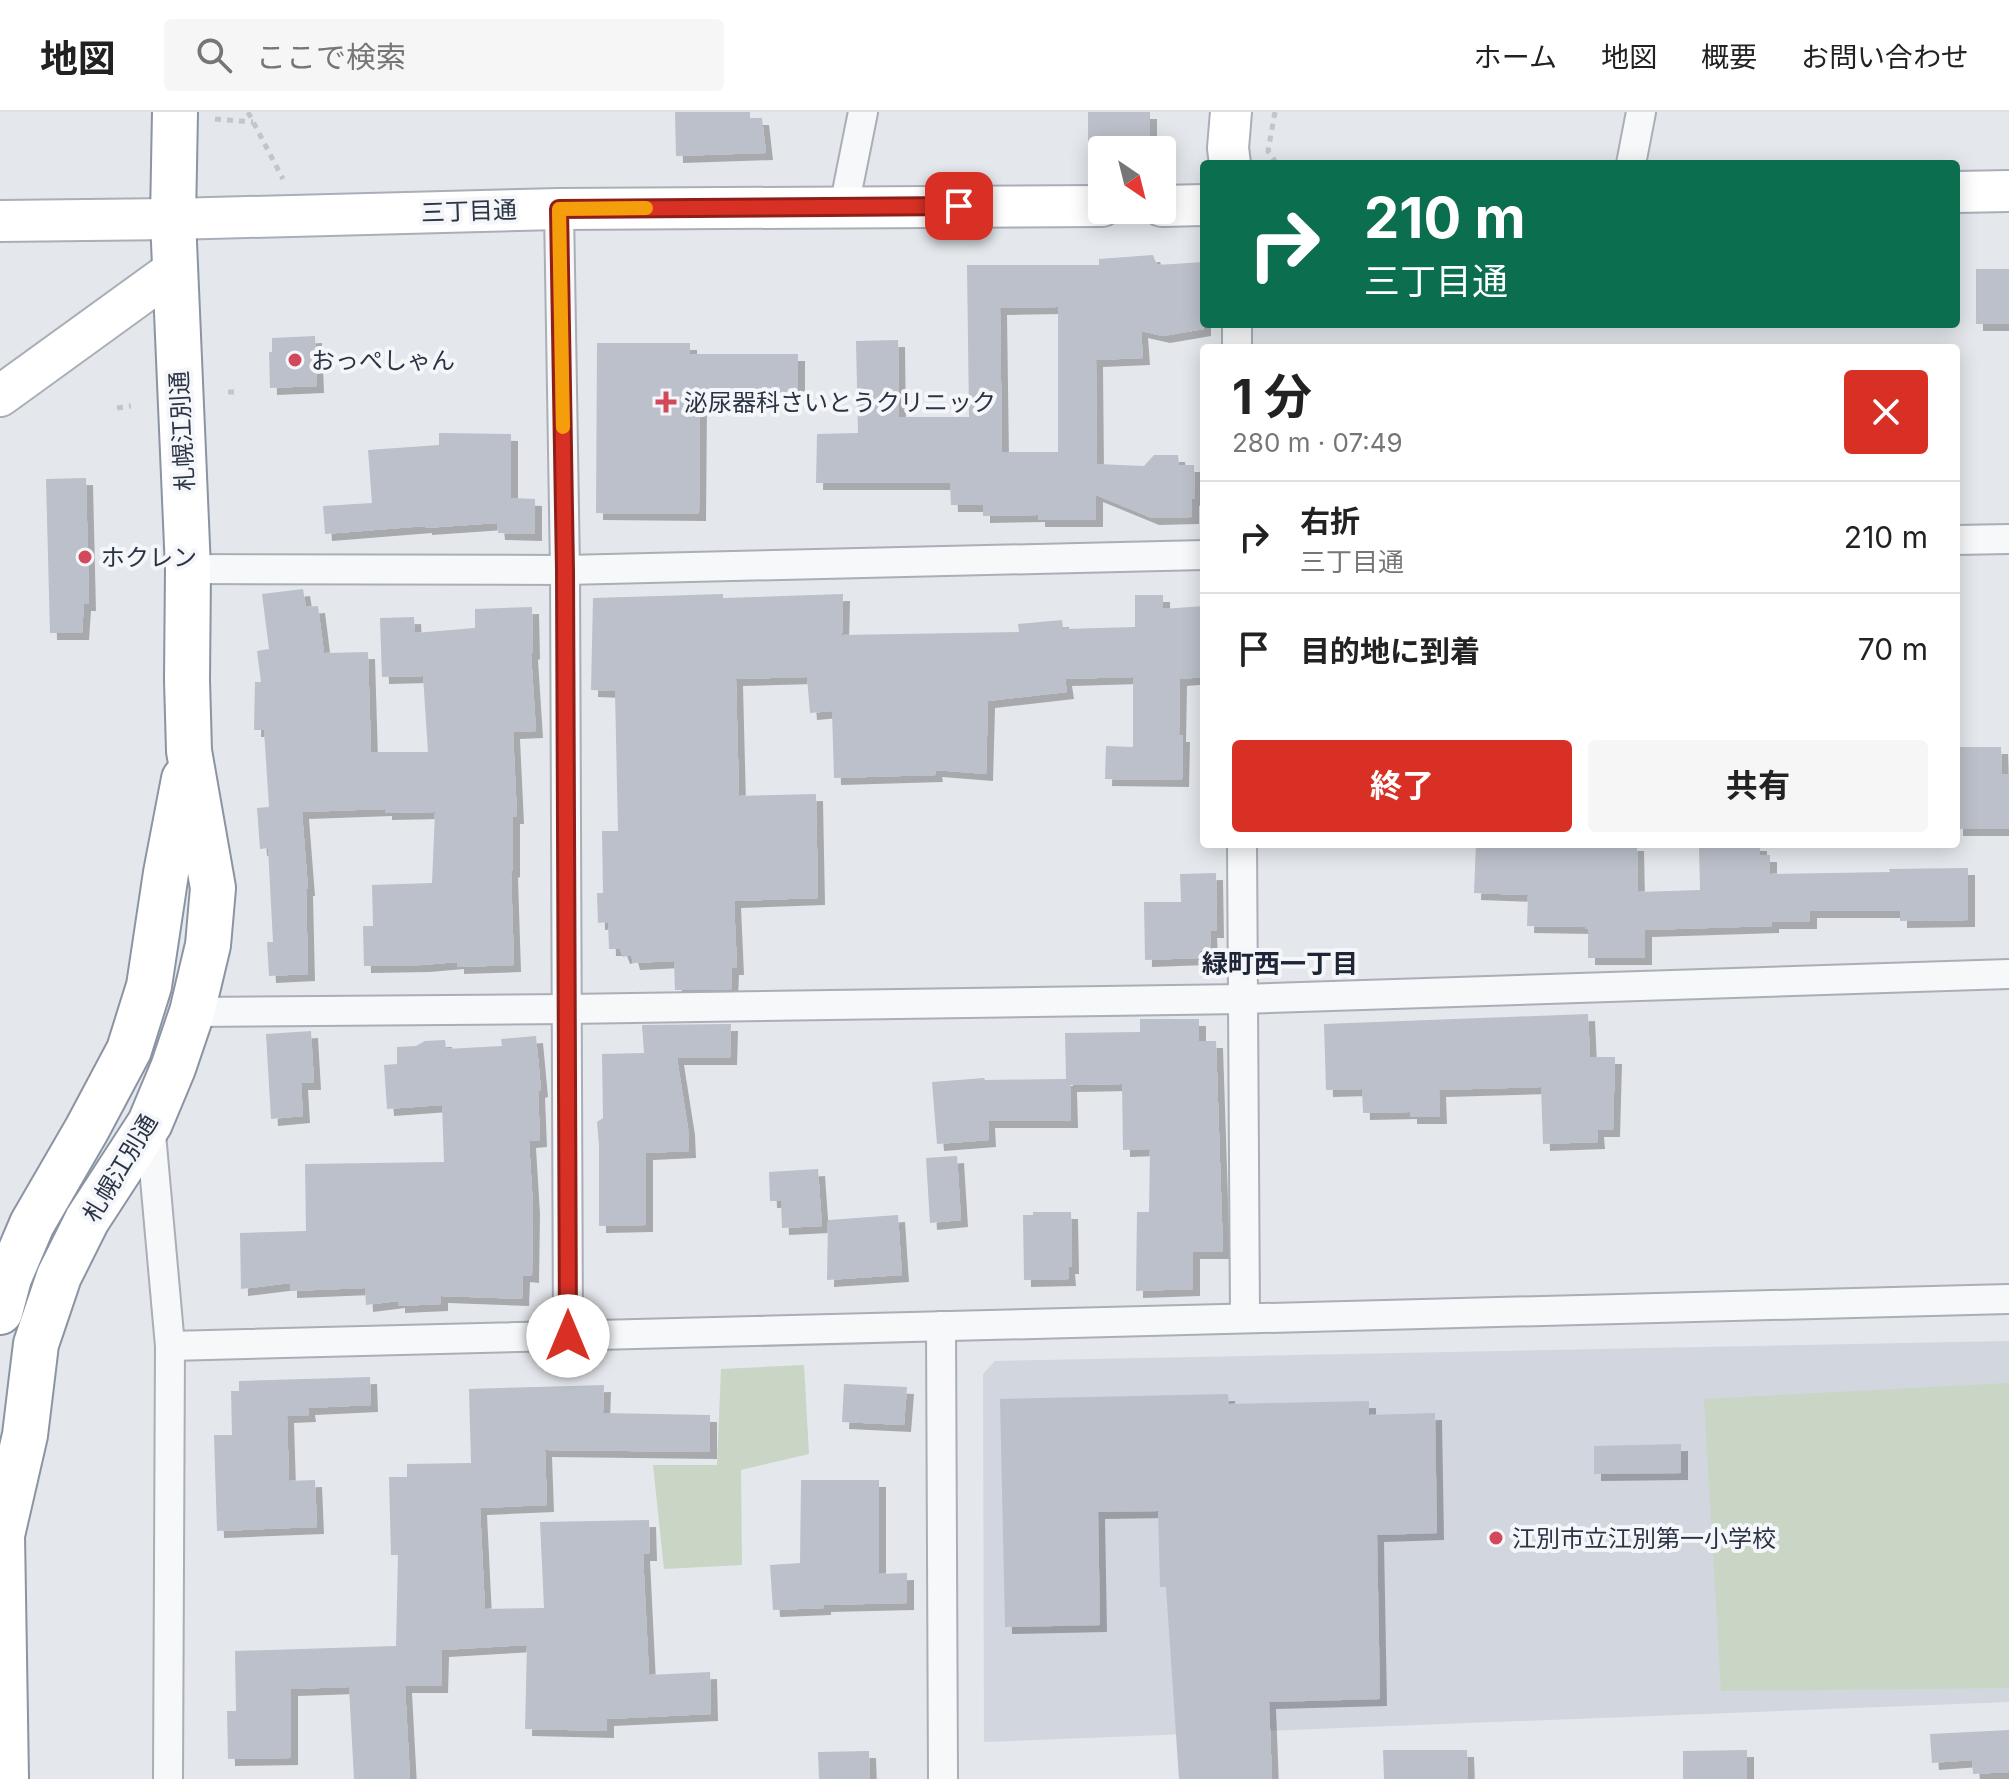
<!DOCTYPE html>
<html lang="ja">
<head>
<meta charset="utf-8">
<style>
  :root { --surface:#fff; --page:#f6f6f6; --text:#222; --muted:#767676; --line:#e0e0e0; --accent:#d93025 }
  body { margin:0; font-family:Inter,"Noto Sans JP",sans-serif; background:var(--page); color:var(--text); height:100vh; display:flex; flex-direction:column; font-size:30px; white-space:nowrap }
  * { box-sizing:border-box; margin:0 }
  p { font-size:26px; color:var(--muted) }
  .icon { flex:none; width:44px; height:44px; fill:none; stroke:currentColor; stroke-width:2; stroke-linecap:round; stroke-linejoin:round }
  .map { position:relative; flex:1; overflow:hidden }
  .panel { position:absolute; left:1200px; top:232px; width:760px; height:504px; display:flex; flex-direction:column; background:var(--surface); border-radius:8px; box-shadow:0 4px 20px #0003 }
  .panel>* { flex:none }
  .guide { position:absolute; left:1200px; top:48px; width:760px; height:168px; border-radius:8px; box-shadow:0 4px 20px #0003; background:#0b6e4f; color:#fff; overflow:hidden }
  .needle { width:52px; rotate:145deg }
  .controls { position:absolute; left:1088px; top:24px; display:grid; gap:16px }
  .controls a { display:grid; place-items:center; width:88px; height:88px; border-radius:8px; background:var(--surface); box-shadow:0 4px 20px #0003; font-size:40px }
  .pin { position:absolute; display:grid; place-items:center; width:68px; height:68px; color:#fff; margin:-34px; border-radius:16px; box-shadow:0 4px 12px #0006 }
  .me { position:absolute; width:88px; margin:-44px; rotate:0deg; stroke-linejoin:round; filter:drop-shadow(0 0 6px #0008) }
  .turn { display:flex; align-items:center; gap:28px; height:168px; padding:0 32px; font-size:36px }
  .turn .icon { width:104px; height:104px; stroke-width:2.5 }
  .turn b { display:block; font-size:56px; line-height:68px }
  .round { display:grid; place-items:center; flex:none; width:84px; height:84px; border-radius:8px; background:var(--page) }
  .head { display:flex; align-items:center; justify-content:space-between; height:136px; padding:0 32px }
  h1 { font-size:48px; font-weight:700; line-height:60px }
  .primary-button { display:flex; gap:16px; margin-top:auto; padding:16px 32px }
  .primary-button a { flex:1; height:92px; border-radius:8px; background:var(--accent); color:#fff; font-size:32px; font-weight:700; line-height:92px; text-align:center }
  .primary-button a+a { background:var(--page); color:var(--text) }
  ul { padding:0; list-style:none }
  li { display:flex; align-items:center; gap:24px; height:112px; padding:0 32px; border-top:2px solid var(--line) }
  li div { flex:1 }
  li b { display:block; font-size:30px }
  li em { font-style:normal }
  header { display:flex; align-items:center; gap:48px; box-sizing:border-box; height:112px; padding:0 40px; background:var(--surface); border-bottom:2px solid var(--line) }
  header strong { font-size:38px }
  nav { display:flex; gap:44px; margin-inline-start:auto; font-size:28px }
  .search { width:560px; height:72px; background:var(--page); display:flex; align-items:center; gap:20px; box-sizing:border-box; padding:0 28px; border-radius:8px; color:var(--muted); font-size:30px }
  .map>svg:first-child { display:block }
  .built { fill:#d2d6de }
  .green { fill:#c9d6c5 }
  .building { fill:#bbc0ca; fill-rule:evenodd; filter:url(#shadow) }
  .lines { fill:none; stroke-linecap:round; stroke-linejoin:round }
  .street-casing { stroke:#a9aeb7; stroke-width:32 }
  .secondary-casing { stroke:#a9aeb7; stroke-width:44 }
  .highway-casing { stroke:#8b94a3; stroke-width:48 }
  .path { stroke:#c2c5cb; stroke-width:5; stroke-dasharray:6 6; stroke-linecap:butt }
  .street { stroke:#f7f8fa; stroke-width:28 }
  .secondary { stroke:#fff; stroke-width:40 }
  .highway { stroke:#fff; stroke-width:44 }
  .route-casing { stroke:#8d1f18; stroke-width:20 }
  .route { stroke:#d93025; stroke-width:14 }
  .slow { stroke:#f59e0b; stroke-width:14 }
  .poi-dot { fill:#d1495b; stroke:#f4f6f9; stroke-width:3 }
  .labels { text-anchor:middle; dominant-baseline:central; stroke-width:8; stroke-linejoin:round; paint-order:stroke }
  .street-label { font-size:24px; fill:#2b3445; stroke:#f4f6f9 }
  .poi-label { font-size:24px; fill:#2b3445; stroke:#f4f6f9; text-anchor:start }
  .neighbourhood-label { font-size:26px; font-weight:bold; fill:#1d2536; stroke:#f4f6f9 }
</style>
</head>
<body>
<header>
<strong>地図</strong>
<div class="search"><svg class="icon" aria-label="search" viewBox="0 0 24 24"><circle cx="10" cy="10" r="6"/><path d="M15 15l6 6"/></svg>ここで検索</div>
<nav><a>ホーム</a><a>地図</a><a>概要</a><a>お問い合わせ</a></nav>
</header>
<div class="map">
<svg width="2009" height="1667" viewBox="0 0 2009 1667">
  <defs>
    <filter id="shadow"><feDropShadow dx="7" dy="7" stdDeviation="0" flood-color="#0004"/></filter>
  </defs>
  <rect width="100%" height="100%" fill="#e4e7ec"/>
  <path class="built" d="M2009 1229V1590L984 1630 983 1262 995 1249Z"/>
  <g class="green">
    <path d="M804 1253 809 1342 741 1358 742 1453 664 1457 653 1353H717L721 1257Z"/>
    <path d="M2009 1271V1576L1721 1579 1704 1287Z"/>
  </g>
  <g class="building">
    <path d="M675 0H750V6H762L766 41 676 44Z"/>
    <path d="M1088 0H1150V30L1088 31Z"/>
    <path d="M1153 143 1157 153 1204 150V217L1163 224 1141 219 1143 246 1096 248 1097 352 1144 354 1154 343H1178L1179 353H1194L1195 386 1192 387V405L1152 406 1096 383V408H1038V403L983 404V393H951L950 371H816L817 322 858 321 856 229 898 228 899 305H969L967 153H1099V147ZM1058 195V340H1002L1000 196Z"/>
    <rect x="1976" y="157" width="33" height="55"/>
    <path d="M315 224 317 274 270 276 269 240H272V226Z"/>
    <path d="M597 231H690V242H798V281L700 282 699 402 596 401Z"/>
    <path d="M439 321 511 322V386L535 387V422L498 421 497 411 425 416V414L325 422 323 394 372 391 368 338 439 333Z"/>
    <path d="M86 366 89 492H84L82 521H50L46 367Z"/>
    <path d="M303 477 306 495 318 494 324 541 368 540 371 640H428L423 564 382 565 380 506 414 505 415 521 475 516V497L532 495 533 540 531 541 536 619 513 620 517 705H513V758L511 759 514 853 457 855V850L423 853 364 854 363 814H373L372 773 432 771 435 700 385 701V697L302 700 308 777H306L308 862 269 864 267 830H273L268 736 260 737 257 696 269 695 264 618H254L255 570H261L257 539 269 537 262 482Z"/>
    <path d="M723 482V486L843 482 842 523 1019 520 1018 512 1062 508 1063 517 1135 515V483H1163V497L1204 494V565L1180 567 1179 623H1183L1182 668 1105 667 1106 634 1133 635V565L1065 567 1067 580 988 589 986 662 935 658 936 663 834 666 832 599 810 601 807 565 736 567 739 684 816 682 818 786 734 789 737 856H732L731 878H675L674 849 633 851 631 843 623 845 620 837H609L608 810 598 811 597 781H603L602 719H618L615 579 591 578 593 486Z"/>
    <path d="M1956 635H2001L2002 662H2009V717H1956Z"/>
    <path d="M1476 732H1637L1638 780 1700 778 1699 734 1719 732H1760V743H1770V762L1890 760 1889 757 1968 756V808L1900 809V799H1810V810H1772V814L1645 818V846H1588V817H1585V815L1527 814 1528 783 1474 781Z"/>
    <path d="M1216 761 1217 819H1210L1211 839H1200V846L1145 848 1144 790H1181L1180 762Z"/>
    <path d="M1588 902 1590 945H1615L1613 1018H1597L1598 1030 1543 1032 1541 975 1439 978 1440 1005H1410V1000L1363 1001 1362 977 1326 978 1324 912Z"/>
    <path d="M1140 907H1199V929H1216L1223 1140H1193V1177L1136 1179 1137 1100H1149L1150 1037 1123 1038 1122 972 1070 973 1071 1009H988L989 1028 937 1032 932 970 984 966 985 968 1066 967 1065 921 1140 920Z"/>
    <path d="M731 912 730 946H677L688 1016 689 1039 646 1041V1113L599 1114V1033L597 1010 603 1006 602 942 644 941 642 913Z"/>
    <path d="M311 919 314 971H301L303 1004 271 1007 266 922Z"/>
    <path d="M536 924 541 978 538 979 540 1028 529 1029 533 1095 532 1164 523 1163 522 1187 441 1184V1192L398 1194V1189L366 1193 365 1176 290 1179V1171L241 1177 240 1121 306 1119 305 1052 444 1050 442 993 387 997 384 953 397 952V935L416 934 425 929 445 928 446 937 502 934 501 927Z"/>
    <path d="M957 1044 961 1108 930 1111 926 1046Z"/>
    <path d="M818 1057 822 1114 782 1116 781 1089H770L769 1060Z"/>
    <path d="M1033 1100H1071L1072 1155H1068L1069 1167 1024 1168 1023 1103H1033Z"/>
    <path d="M898 1103 902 1163 827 1168 828 1108Z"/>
    <path d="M370 1265 371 1293 308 1296 309 1303 287 1304 289 1369 315 1368 317 1415 217 1419 214 1323H232L231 1279H239V1269Z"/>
    <path d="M844 1272 907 1275 904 1313 842 1310Z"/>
    <path d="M604 1273 603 1301 710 1303V1340L545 1338 547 1393 480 1396 485 1497 544 1496 540 1410 649 1408 650 1442H643L649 1563 710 1560 711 1602 607 1607V1619L525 1617 527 1533 442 1538 441 1574H405L410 1667H354L349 1575 291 1577V1646L228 1647 227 1599H236L235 1539 396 1534 398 1443H391L389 1365H407V1352L471 1351 469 1277Z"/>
    <path d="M1228 1282 1229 1292 1369 1289V1303L1435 1301 1437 1421 1377 1423 1380 1587 1269 1590 1272 1667H1179L1166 1475H1160L1158 1399 1098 1400 1100 1513 1005 1515 1000 1287Z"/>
    <path d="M1681 1332V1361L1594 1362V1334Z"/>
    <path d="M801 1368H879V1462L907 1461V1491L824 1493V1496L773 1498 770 1453 800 1451Z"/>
    <path d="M2009 1618V1660L1973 1662 1972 1648 1932 1651 1930 1622Z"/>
    <path d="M1383 1638H1467L1468 1667H1384Z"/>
    <path d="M1747 1638V1667H1683V1639Z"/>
    <path d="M869 1639 870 1667H819L818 1640Z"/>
  </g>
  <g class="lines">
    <g class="street-casing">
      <g id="street">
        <path d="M1631 52 1641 0"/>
        <path d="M844 95 863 0"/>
        <path d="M559 97 565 458 568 1224"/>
        <path d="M1237 212V236"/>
        <path d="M1956 428 2009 427"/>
        <path d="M188 457 565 458 1204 443"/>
        <path d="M1242 732 1245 1206"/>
        <path d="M192 900 567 897 1243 887 2009 862"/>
        <path d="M150 1011 170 1234 168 1667"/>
        <path d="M941 1214 943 1667"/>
        <path d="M170 1234 2009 1187"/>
      </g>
    </g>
    <g class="secondary-casing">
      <g id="secondary">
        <path d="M1230 52 1228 36 1231 0"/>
        <path d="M1956 80 2009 79"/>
        <path d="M1162 94 1204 93"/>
        <path d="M0 109 173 107 559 97 1102 94"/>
        <path d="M0 284 174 158"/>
      </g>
    </g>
    <g class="highway-casing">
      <g id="highway">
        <path d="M0 1200 9 1166 32 1112 87 1017 129 938 149 874 166 761 184 667"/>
        <path d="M0 1412 2 1423 6 1667"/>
        <path d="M2 1423 25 1323 36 1232 59 1164 87 1108 150 1011 173 956 192 900 208 833 213 776 189 639 187 568 188 457 173 107 175 0"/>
      </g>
    </g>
    <g class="path">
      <path d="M248 0 283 67"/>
      <path d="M1275 0 1268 39 1277 52"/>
      <path d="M215 7 253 10"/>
      <path d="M228 280H238"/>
      <path d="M117 296 131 294"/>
    </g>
    <use href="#street" class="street"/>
    <use href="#secondary" class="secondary"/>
    <use href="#highway" class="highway"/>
  </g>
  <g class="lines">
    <g class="route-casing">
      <path id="route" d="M568 1224 565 458 559 97 959 94"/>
    </g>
    <use href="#route" class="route"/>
    <path class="slow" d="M563 315 559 97 646 96"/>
  </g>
  <g class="poi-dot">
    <circle cx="295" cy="248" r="8"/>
    <path d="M662 278h8v8h8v8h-8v8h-8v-8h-8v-8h8z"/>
    <circle cx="85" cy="445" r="8"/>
    <circle cx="1496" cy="1426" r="8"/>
  </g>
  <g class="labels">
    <g class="street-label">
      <text transform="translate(469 99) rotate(-2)">三丁目通</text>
      <text transform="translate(182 319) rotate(-93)">札幌江別通</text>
      <text transform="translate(120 1056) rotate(-59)">札幌江別通</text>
    </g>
    <g class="poi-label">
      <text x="311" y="248">おっぺしゃん</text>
      <text x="684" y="290">泌尿器科さいとうクリニック</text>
      <text x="101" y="445">ホクレン</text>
      <text x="1512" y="1426">江別市立江別第一小学校</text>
    </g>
    <g class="neighbourhood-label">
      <text x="1280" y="851">緑町西一丁目</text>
    </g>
  </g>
</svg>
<div class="controls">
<a><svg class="needle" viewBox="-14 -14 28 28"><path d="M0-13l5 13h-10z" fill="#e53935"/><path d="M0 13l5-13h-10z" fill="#767676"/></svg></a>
</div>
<div class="pin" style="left:959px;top:94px;background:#d93025"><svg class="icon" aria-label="arrive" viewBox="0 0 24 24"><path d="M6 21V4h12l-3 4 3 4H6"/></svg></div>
<svg class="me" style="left:568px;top:1224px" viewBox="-20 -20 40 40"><circle r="19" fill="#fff"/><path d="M0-13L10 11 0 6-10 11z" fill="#d93025"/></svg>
<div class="guide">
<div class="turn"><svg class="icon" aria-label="right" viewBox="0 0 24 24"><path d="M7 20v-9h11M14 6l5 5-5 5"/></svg><div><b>210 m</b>三丁目通</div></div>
</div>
<section class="panel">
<div class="head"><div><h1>1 分</h1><p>280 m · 07:49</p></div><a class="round" style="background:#d93025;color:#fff"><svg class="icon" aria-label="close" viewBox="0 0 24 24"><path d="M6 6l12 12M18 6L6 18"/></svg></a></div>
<ul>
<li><svg class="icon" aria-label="right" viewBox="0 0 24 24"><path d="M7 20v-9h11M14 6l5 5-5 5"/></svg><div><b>右折</b><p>三丁目通</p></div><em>210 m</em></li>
<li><svg class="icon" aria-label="arrive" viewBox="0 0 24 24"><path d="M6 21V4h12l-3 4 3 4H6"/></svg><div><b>目的地に到着</b></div><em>70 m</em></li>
</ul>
<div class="primary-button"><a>終了</a><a>共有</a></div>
</section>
</div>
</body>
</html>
